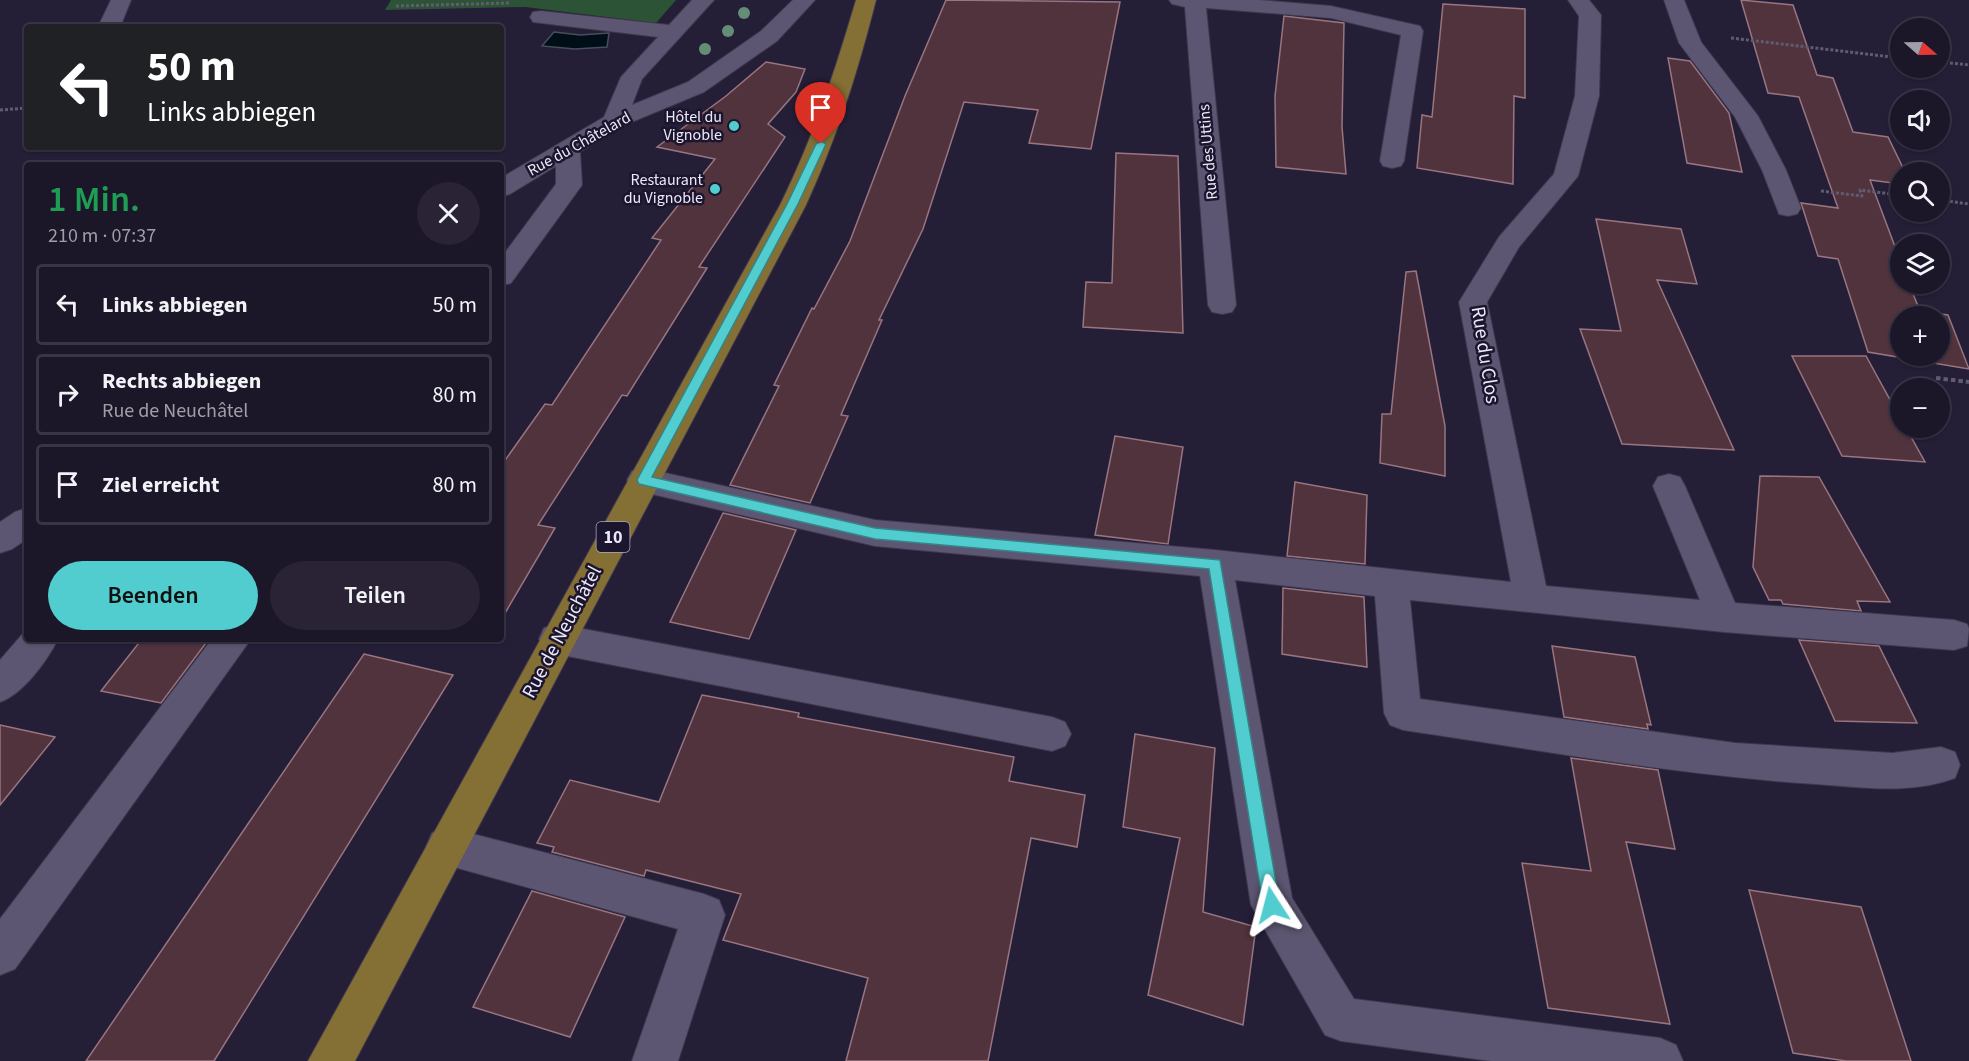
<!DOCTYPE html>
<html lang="de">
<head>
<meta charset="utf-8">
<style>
  :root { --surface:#1c1629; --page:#292335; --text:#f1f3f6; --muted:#a09fa8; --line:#3a3546; --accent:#52cdcf }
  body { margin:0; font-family:"Source Sans 3",sans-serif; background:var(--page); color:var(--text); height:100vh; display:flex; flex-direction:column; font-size:22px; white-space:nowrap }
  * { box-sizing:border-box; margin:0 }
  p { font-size:20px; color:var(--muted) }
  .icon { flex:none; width:33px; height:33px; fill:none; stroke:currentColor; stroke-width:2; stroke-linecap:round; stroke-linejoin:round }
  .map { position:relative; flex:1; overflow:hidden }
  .side { position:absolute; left:24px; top:162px; width:480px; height:480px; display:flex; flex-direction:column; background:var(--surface); border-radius:6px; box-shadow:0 2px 4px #0004,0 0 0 2px var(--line) }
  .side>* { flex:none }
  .top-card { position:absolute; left:24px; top:24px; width:480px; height:126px; border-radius:6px; box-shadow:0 2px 4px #0004,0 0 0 2px var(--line); background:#202124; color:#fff; overflow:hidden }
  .needle { width:39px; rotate:110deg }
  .fabs { position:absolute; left:1890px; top:18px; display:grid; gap:12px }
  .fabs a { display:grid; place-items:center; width:60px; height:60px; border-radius:50%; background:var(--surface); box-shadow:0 2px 4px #0004,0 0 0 2px var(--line); font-size:30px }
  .pin { position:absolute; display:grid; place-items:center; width:51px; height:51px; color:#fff; margin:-62px -26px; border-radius:50% 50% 50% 0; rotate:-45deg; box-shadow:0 0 6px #0007 }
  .pin .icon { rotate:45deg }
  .me { position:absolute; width:66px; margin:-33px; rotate:351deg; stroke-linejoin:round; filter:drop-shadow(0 0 4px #0008) }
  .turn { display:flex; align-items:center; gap:21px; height:126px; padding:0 24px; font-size:27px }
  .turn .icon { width:78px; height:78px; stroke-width:2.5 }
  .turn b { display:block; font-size:42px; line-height:51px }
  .round { display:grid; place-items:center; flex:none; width:63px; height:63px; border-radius:32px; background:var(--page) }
  .summary { display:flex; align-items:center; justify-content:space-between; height:102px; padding:0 24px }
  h1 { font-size:36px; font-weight:600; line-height:45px; color:#1e9e55 }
  .button { display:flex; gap:12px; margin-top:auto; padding:12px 24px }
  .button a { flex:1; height:69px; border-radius:36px; background:var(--accent); color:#111; font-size:24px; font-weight:600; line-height:69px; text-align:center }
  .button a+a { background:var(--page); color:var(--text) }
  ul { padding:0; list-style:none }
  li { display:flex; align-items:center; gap:18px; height:81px; margin:0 12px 9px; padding:0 12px; border:3px solid var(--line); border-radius:6px }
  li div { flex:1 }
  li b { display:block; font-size:22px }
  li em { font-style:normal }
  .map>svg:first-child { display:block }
  .green { fill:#2d5337 }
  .water { fill:#000e18; stroke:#464f5c; stroke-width:1.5 }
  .building { fill:#51333d; stroke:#987580; stroke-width:1.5; fill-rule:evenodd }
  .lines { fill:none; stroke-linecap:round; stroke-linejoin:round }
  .minor-casing { stroke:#3f384e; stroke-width:2 }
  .major-casing { stroke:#3f384e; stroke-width:2 }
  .path-far1 { stroke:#615b71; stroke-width:3; stroke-dasharray:3 2; stroke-linecap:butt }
  .path { stroke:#615b71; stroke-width:4; stroke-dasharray:4.5 3; stroke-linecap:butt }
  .minor { fill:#5c5672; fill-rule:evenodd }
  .major { fill:#846f34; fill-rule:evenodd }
  .tree { fill:#648d77 }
  .route { fill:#52cdcf; stroke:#358587; stroke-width:1.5 }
  .poi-dot { fill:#52cdcf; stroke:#1b152d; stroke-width:2 }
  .labels { text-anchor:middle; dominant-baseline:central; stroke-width:5; stroke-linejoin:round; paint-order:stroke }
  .far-poi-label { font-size:16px; fill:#ebe8f9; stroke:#1b152d; text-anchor:end }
  .far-street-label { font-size:16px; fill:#ebe8f9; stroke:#1b152d }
  .shield { fill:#1b152d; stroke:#ada9bc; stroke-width:1.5 }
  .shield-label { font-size:18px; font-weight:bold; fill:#ebe8f9 }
  .street-label { font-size:20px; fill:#ebe8f9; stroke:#1b152d }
</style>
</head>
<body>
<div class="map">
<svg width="1969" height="1061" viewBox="0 0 1969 1061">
  <rect width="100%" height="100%" fill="#251e37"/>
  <path class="green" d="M391 0H676L656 23 525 7 385 10Z"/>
  <path class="water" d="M554 32 580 35 609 33 607 47 575 49 542 46Z"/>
  <g class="building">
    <path d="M946 0 1120 2 1091 149 1029 143 1038 110 964 102 923 229 879 320H882L841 415 848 416 810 503 730 485 779 386 774 385 812 308 814 309 850 241 905 96Z"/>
    <path d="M1741 0 1793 5 1817 75 1833 78 1853 132 1888 137 1905 172H1900V184L1870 180 1900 260V284H1909L1920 311 1948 315 1969 369 1868 352 1838 259 1818 256 1803 209 1801 203 1838 208 1799 97 1768 93ZM1900 316H1940V356H1900Z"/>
    <path d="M1443 4 1525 9V98L1514 96 1513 184 1417 168 1422 115 1432 117Z"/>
    <path d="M1284 16 1344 23 1342 127 1346 174 1276 167 1275 96Z"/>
    <path d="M1668 58 1690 61 1729 113 1742 172 1687 163Z"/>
    <path d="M766 62 805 69 796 92 768 124 785 137 699 267 707 268 627 396 622 395 538 525 555 528 501 620V466L545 404 552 405 661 240 652 238 715 159 657 147 726 96Z"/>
    <path d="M1116 153 1178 156 1183 333 1083 327 1086 282 1112 283Z"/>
    <path d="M1596 219 1681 229 1697 284 1657 280 1734 450 1622 444 1580 329 1621 331Z"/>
    <path d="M1416 271 1445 426V476L1380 463 1382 414H1391L1406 272Z"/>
    <path d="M1792 356H1866L1900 418V428H1906L1925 462 1842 456Z"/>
    <path d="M1115 436 1183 447 1168 544 1095 535Z"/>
    <path d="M1760 476 1819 477 1890 602 1857 601 1861 611 1783 604 1781 600H1769L1753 567Z"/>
    <path d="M1295 482 1367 495 1365 564 1287 556Z"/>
    <path d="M723 513 796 530 749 639 670 622Z"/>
    <path d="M1283 588 1364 597 1367 667 1282 654Z"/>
    <path d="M142 639H209L161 703 101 691Z"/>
    <path d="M1799 640 1879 646 1917 723 1835 721Z"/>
    <path d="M1552 646 1635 657 1651 725 1647 724 1648 729 1564 717Z"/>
    <path d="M364 654 453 675 214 1061H86Z"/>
    <path d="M702 695 799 713 798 717 1014 757 1009 781 1085 795 1077 847 1031 838 988 1061H846L868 978 723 940 741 894 646 870 644 876 552 852 554 847 537 843 570 780 659 802Z"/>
    <path d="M0 725 55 737 0 805Z"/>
    <path d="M1135 734 1215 748 1203 912 1256 927 1243 1025 1148 995 1180 838 1123 827Z"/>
    <path d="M1571 758 1658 770 1675 849 1626 842 1670 1024 1548 1008 1522 863 1591 871Z"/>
    <path d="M1749 890 1861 907 1911 1061H1846L1793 1053Z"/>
    <path d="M532 891 625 917 570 1037 473 1007Z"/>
  </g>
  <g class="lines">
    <g class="minor-casing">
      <g id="minor">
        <path d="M111 0H131L120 27H98Z"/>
        <path d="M692 0H714L642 79 632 105 688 82 761 31 793 0H815L777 41 704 92 622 126 580 152 582 185 511 283 501 286V258L556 184V166L510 194 501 197V178L604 117 621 77 658 37 541 23 533 22 530 17 533 12 541 11 669 25Z"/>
        <path d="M1169 0H1259L1331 6 1420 26 1423 31 1404 161 1401 166 1392 168 1383 166 1380 161 1401 35 1331 18 1206 8 1236 305 1232 312 1222 314 1212 312 1208 305 1185 7 1172 4Z"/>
        <path d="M1568 0H1589L1601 15 1599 96 1578 176 1519 247 1487 302 1546 586 1700 600 1653 486 1658 477 1669 474 1680 477 1685 486 1735 603 1954 620 1967 624 1969 629 1967 646 1954 650 1724 632 1410 600 1420 699 1735 743 1892 753 1941 747 1955 752 1960 765 1955 778C1910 795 1861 787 1815 784 1677 775 1540 750 1403 730L1390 725 1384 713 1375 596 1235 580 1292 898 1354 999 1660 1038 1676 1045 1683 1061H1491L1341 1041 1325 1035 1251 905 1200 576 875 546 643 492 632 489 627 480 632 471 643 468 875 520 1215 550 1511 582 1459 302 1499 237 1554 174 1575 96 1579 16Z"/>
        <path d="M1664 0H1684L1701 42 1758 116 1786 170 1801 208 1797 214 1788 216 1779 214 1762 170 1735 117 1679 43Z"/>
        <path d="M27 508V539L12 549 0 553V522L15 512Z"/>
        <path d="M557 624 1052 717 1065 722 1071 734 1065 746 1052 751 557 654 544 650 539 639 544 628Z"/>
        <path d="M27 629V639H58C47 661 23 694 0 702V660Z"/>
        <path d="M212 639H251L15 969 0 975V919Z"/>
        <path d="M446 827 704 894 719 900 725 915 678 1061H632L678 929 432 861 426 847 432 833Z"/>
      </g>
    </g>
    <g class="major-casing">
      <path id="major" d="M856 0H876C857 74 838 135 806 205L355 1061H308L780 205C814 136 834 74 856 0Z"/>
    </g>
    <g class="path-far1">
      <path d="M396 6 509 3"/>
      <path d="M1731 38 1900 58"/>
      <path d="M1940 62 1969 65"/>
      <path d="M0 110 27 108"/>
      <path d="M1821 191 1862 196 1860 190 1900 195"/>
      <path d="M1940 200 1969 204"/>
    </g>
    <path class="path" d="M1936 378 1969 382"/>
    <use href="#minor" class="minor"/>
    <use href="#major" class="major"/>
  </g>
  <g class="tree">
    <circle cx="744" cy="13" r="6"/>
    <circle cx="728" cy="31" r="6"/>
    <circle cx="705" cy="49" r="6"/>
  </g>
  <path class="route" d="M821 141 826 144 798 204 652 477 875 528 1220 560 1280 905 1278 911 1272 914 1266 911 1263 905 1209 569 875 539 639 484 637 480 787 204 816 144Z"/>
  <g class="poi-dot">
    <circle cx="734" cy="126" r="6"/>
    <circle cx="715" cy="189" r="6"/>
  </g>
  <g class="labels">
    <g class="far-poi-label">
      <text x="722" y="117">Hôtel du<tspan x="722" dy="18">Vignoble</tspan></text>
      <text x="703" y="180">Restaurant<tspan x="703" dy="18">du Vignoble</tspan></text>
    </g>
    <g class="far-street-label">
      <text transform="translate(579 144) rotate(-29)">Rue du Châtelard</text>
      <text transform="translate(1208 152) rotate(-95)">Rue des Uttins</text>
    </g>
    <rect class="shield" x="596.5" y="522" width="33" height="30" rx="4.5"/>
    <g class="shield-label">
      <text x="613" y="537">10</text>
    </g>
    <g class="street-label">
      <text transform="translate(1485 355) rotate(81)">Rue du Clos</text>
      <text transform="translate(562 632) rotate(-62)">Rue de Neuchâtel</text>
    </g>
  </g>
</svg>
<div class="fabs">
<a><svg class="needle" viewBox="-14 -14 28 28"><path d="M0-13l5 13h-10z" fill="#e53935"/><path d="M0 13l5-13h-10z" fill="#a09fa8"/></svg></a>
<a><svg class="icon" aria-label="sound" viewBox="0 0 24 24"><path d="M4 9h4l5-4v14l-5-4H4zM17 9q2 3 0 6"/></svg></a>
<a><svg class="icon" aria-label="search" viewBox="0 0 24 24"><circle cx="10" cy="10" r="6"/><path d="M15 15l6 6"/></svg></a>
<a><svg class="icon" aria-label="layers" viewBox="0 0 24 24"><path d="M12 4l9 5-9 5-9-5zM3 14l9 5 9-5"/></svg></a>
<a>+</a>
<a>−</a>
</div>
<div class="pin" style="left:821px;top:144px;background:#d93025"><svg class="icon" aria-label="arrive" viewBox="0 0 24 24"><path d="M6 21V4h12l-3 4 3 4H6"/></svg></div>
<svg class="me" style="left:1272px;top:905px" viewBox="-20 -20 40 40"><path d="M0-17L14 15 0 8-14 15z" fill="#52cdcf" stroke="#fff" stroke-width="4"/></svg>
<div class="top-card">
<div class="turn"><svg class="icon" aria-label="left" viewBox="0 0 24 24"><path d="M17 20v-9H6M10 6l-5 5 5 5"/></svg><div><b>50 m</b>Links abbiegen</div></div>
</div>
<section class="side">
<div class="summary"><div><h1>1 Min.</h1><p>210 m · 07:37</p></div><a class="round"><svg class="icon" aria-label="close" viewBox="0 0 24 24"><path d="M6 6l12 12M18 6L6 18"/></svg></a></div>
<ul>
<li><svg class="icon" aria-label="left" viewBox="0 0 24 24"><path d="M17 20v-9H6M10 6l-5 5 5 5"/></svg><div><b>Links abbiegen</b></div><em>50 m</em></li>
<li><svg class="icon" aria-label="right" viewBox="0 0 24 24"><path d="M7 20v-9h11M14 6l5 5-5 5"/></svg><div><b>Rechts abbiegen</b><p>Rue de Neuchâtel</p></div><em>80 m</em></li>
<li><svg class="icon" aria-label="arrive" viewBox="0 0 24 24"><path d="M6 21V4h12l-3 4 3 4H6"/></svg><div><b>Ziel erreicht</b></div><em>80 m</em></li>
</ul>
<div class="button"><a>Beenden</a><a>Teilen</a></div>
</section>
</div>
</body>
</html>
